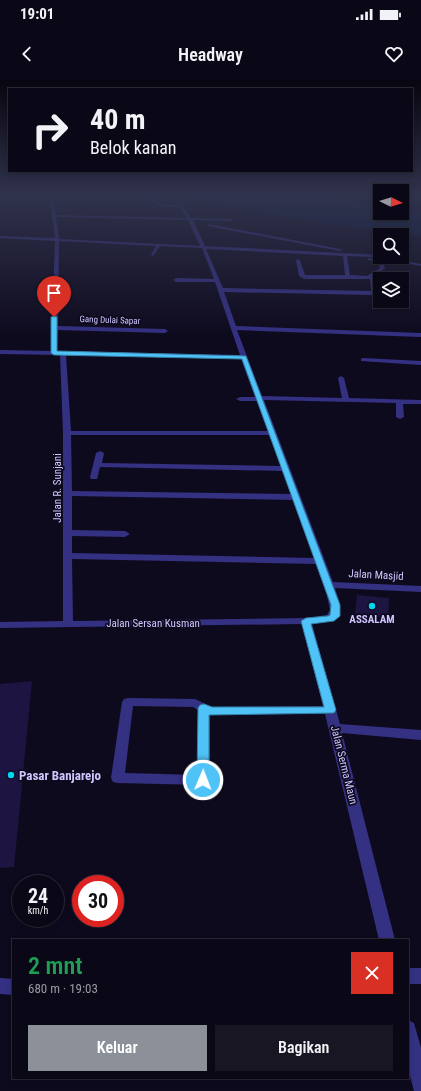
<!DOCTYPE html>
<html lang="id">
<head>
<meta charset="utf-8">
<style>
  :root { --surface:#0a0816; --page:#181623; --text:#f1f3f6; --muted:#999aa1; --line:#2a2935; --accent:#8c9099 }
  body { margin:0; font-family:"Roboto Condensed",sans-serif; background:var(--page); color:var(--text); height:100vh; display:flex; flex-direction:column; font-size:15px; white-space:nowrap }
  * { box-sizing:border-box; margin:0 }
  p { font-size:13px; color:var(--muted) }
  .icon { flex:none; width:22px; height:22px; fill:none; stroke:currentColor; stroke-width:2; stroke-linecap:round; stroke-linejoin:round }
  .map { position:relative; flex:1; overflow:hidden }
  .details { position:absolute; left:12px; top:859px; width:397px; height:140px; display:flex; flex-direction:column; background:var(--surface); border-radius:0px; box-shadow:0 2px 6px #0003,0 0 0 1px var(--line) }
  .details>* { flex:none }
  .hud { position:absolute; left:8px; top:8px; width:405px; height:84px; border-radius:0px; box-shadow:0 2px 6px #0003,0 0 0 1px var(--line); background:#0a0816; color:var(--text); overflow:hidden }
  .needle { width:26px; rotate:95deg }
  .tools { position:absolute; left:373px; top:104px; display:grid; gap:8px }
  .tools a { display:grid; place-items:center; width:36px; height:36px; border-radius:0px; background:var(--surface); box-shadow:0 2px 6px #0003,0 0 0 1px var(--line); font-size:20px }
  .speed { position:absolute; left:12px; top:795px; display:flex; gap:8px; font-size:20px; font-weight:700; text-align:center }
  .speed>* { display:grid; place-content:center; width:52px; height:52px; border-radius:50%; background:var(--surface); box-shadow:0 2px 6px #0003,0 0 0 1px var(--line); line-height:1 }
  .speed small { font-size:10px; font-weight:400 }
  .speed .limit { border:6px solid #d22; background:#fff; color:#111 }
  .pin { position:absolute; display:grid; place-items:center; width:34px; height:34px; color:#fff; margin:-41px -17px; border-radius:50% 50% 50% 0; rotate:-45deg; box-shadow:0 0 4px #0007 }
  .pin .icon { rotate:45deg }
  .me { position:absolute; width:44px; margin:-22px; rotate:1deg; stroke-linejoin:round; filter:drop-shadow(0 0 3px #0008) }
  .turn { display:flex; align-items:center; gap:14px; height:84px; padding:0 16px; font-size:18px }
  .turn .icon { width:52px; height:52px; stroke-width:2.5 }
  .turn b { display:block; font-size:28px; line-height:34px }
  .round { display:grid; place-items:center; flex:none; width:42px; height:42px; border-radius:0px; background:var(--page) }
  .overview { display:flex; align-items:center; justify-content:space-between; height:68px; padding:0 16px }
  h1 { font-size:24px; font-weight:600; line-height:30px; color:#1e9e55 }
  .action { display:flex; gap:8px; margin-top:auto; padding:8px 16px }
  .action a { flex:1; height:46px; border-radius:0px; background:var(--accent); color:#fff; font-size:16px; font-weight:600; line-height:46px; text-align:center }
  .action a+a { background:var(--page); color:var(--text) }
  .status { display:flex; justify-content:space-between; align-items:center; height:28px; padding:0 20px; background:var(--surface); direction:ltr }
  .status svg { height:11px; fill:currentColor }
  header { display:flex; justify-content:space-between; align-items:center; height:52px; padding:0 16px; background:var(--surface); font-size:18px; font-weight:600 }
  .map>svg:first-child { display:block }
  .water { fill:#04183d }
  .building { fill:#1e1441 }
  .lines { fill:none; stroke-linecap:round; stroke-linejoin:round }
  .minor { fill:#343082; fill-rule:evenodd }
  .route { fill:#4fc3f7; stroke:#337fa1 }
  .poi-dot { fill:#00d6f2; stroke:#0e0a1e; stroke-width:1.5 }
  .labels { text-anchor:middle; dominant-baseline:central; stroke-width:3.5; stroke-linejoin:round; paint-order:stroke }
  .far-street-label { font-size:9px; fill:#cec7ff; stroke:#0e0a1e }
  .street-label { font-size:11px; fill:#cec7ff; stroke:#0e0a1e }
  .poi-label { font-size:11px; font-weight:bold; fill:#cec7ff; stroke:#0e0a1e }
  .near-poi-label { font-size:13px; font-weight:bold; fill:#cec7ff; stroke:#0e0a1e; text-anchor:start }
</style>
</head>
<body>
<div class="status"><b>19:01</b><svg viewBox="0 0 49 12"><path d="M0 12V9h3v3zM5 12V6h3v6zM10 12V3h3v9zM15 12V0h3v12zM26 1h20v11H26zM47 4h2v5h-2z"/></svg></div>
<header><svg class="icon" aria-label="back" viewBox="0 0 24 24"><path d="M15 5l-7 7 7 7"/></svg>Headway<svg class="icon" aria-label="heart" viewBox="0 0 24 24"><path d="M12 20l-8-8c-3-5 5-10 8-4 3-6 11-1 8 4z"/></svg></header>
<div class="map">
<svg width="421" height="1011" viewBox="0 0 421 1011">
  <rect width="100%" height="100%" fill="#0e0a1e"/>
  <path class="water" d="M163 114H300L380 126V133H402V129L421 131V156L283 137Z"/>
  <g class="building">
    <path d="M357 515 389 518 388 538 355 535Z"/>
    <path d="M32 601 14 787 0 788V604Z"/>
  </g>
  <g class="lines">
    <g class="minor">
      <path d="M49 114H53L56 135 187 138 180 127H163L143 118 119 117 115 114 143 116 154 119 164 125H182L191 138 233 139 232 141 193 140 205 166 380 175V177L421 184V186L372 177 347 176 350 195H352L367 196 380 188 379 182 368 180V178L383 181 385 188 373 197 377 212 380 215V221H383L375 225 372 223 377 220 373 215 224 212 236 246 421 253V257L237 250 262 316 342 318 338 298 341 296 344 298 349 318 421 320V324H403L404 337 400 339 396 337V323L264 320 333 502 421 506V512L335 508 340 524V534L335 539 312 544 340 644 421 650V660L342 653 395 860H379L325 634 210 635V700L208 704 203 705 118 703 113 702 111 698 122 622 124 619 128 618 195 619 212 627 323 626 302 544 0 548V542L63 541V353L60 275 0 274V270L51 271 55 161 0 158V156L55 158ZM56 137 188 140 200 166 59 159ZM59 161 156 166 151 175 153 176 160 166 202 168 214 199 176 198 173 200 176 202H215L240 275 57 271 58 250 165 253 168 251 165 249 58 246ZM206 169 343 176 345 195H305L300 180 298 179 296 180 299 196 304 199H370L371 211 223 208ZM66 275 241 279 255 317H240L236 319 240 321H257L268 351H71ZM71 355H269L281 386 102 383 104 373 100 371 96 373 90 397 91 399H97L100 387 283 391 291 414 72 411ZM72 416 293 420 314 478 72 473V456L125 457 130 454 125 451 72 450ZM72 479 316 484 327 516 330 530 327 535 306 538 73 541ZM133 626 193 627 198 630 197 695 125 693Z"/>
      <path d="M209 144 340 169 342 170 340 171 207 146Z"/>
      <path d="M363 278 421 281V285L361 281V279Z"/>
      <rect x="408" y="888" width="13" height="16"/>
      <path d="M0 898 13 899V915L0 914Z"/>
      <path d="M408 940 414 943 421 968V1011H414L408 988Z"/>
    </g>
  </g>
  <linearGradient id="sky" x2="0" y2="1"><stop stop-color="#080610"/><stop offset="0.45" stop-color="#30334c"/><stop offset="1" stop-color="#30334c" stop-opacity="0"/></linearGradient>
  <rect width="421" height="256" fill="url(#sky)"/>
  <path class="route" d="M54 236 57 237V271L246 276 340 525V536L334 541 311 544 336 630 334 633 209 635V700L207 703 203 705 199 703 197 700 198 628 200 625 204 624 212 627H324L301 541 306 538 328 536 330 535 331 525 242 279 54 275 51 273V237Z"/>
  <g class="poi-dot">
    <circle cx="372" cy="526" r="4"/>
    <circle cx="11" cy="695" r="4"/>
  </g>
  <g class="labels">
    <g class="far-street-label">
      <text transform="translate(110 240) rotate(2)">Gang Dulai Sapar</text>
    </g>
    <g class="street-label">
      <text transform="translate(57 408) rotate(-90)">Jalan R. Sunjani</text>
      <text transform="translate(376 495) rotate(3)">Jalan Masjid</text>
      <text x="153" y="543">Jalan Sersan Kusman</text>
      <text transform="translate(344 685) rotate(76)">Jalan Serma Maun</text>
    </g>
    <g class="poi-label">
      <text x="372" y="539">ASSALAM</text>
    </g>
    <g class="near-poi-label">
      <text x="19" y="695">Pasar Banjarejo</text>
    </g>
  </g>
</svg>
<div class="tools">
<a><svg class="needle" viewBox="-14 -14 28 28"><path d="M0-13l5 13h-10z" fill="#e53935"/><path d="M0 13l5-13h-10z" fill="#999aa1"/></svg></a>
<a><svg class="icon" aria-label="search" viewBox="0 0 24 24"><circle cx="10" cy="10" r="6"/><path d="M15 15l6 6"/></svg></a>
<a><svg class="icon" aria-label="layers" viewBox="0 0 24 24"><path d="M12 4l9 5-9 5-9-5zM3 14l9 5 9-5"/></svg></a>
</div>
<div class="speed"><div>24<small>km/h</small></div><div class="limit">30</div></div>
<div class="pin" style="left:54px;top:237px;background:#d93025"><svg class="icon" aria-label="arrive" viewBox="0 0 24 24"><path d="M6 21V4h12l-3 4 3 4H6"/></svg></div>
<svg class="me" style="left:203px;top:700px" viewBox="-20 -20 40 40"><circle r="17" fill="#4fc3f7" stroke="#fff" stroke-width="3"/><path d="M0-11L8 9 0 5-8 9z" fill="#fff"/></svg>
<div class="hud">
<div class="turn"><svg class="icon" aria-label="right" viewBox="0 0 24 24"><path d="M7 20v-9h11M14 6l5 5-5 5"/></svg><div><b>40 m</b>Belok kanan</div></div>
</div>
<section class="details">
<div class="overview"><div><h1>2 mnt</h1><p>680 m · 19:03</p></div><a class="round" style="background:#d93025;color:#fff"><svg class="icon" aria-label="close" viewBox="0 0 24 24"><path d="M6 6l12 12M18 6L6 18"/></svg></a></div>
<div class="action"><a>Keluar</a><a>Bagikan</a></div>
</section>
</div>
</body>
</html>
